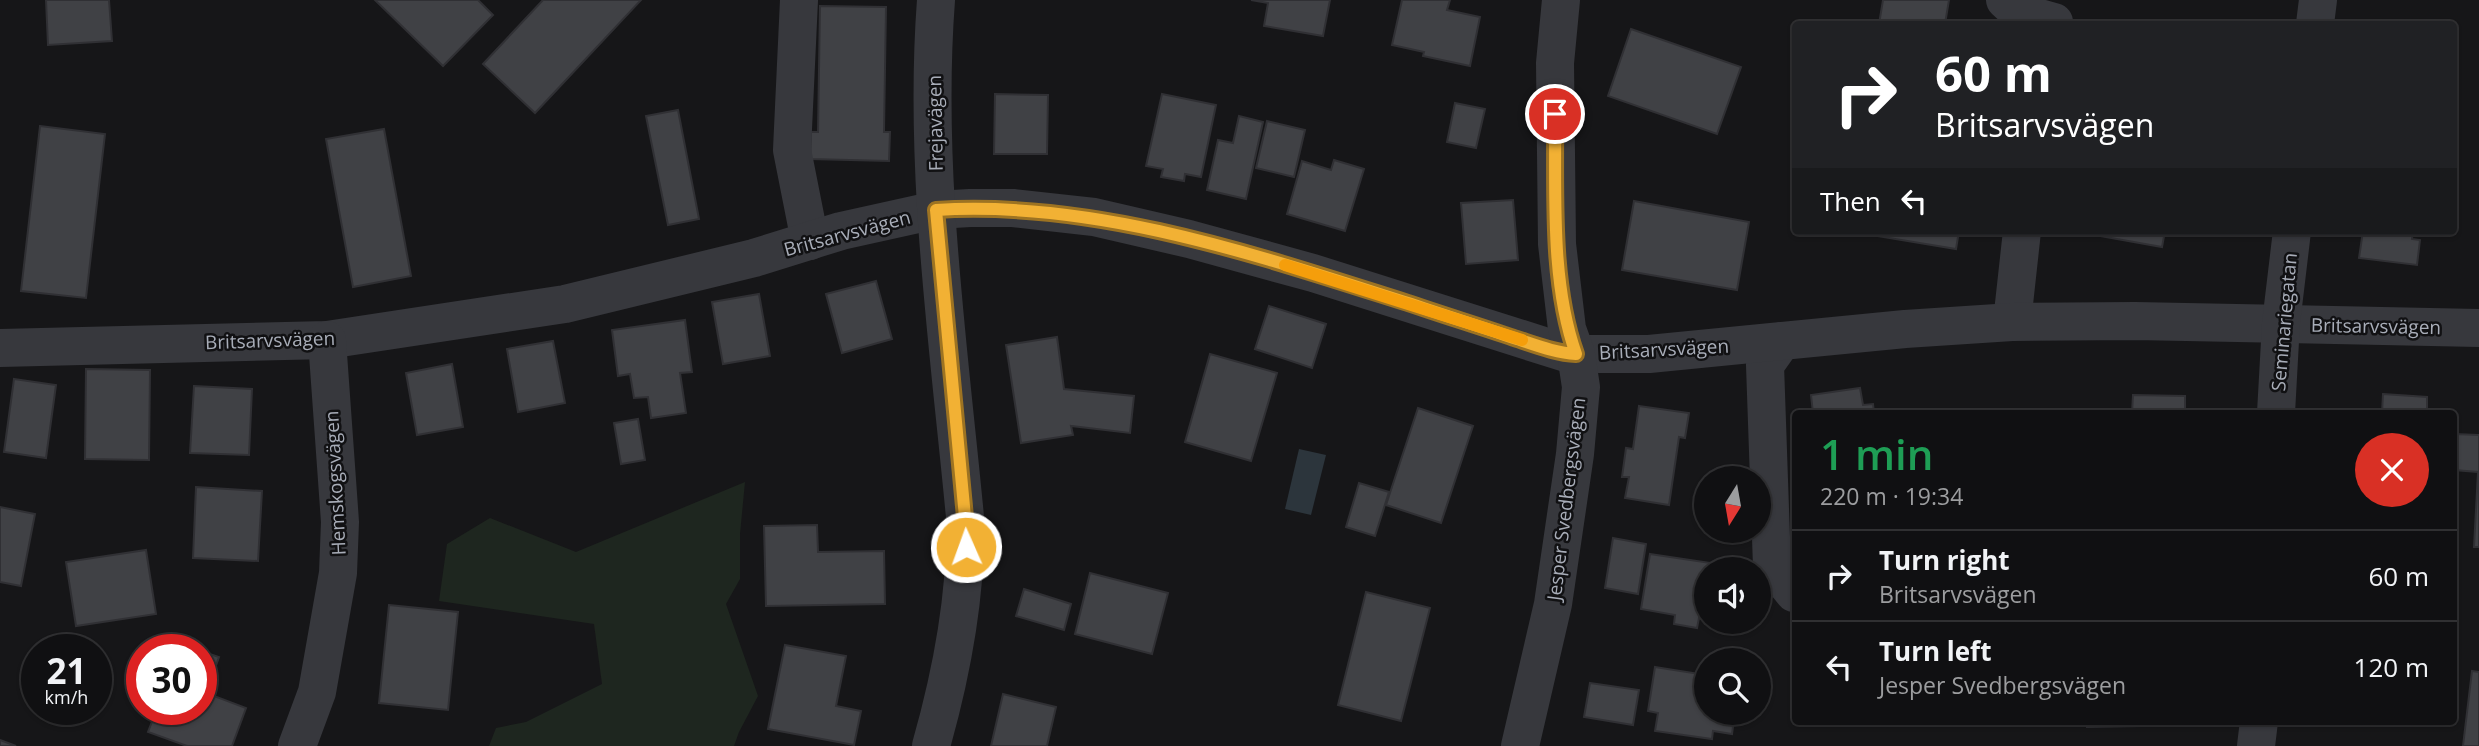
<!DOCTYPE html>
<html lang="en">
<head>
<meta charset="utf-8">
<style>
  :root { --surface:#101012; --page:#1e1e20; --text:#f1f3f6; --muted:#9c9d9f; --line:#303032 }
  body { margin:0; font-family:"Open Sans",sans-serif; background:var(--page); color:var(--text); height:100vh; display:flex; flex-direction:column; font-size:26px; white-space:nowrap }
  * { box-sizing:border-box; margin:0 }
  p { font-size:23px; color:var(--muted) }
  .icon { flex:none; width:38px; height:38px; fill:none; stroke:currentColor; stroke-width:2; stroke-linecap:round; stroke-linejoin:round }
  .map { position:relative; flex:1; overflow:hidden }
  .sheet { position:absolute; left:1792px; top:410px; width:665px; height:315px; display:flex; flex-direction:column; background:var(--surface); border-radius:7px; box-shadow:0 2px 5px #0004,0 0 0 2px var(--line) }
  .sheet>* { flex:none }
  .hud { position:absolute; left:1792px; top:21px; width:665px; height:214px; border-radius:7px; box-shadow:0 2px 5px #0004,0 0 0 2px var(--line); background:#202124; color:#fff; overflow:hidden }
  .needle { width:46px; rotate:191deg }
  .fabs { position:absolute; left:1694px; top:466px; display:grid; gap:14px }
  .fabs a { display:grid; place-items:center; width:77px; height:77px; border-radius:50%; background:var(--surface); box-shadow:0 2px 5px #0004,0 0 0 2px var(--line); font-size:35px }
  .speed { position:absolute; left:21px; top:634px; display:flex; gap:14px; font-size:35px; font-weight:700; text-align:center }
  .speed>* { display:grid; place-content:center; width:91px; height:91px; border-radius:50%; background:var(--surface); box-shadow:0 2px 5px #0004,0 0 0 2px var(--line); line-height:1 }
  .speed small { font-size:18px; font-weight:400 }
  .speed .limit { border:10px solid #d22; background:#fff; color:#111 }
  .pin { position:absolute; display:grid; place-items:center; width:60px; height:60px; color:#fff; margin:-30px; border:4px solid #fff; border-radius:50%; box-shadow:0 2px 7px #0007 }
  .me { position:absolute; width:77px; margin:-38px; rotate:358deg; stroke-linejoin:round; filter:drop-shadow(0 0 5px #0008) }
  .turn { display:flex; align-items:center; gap:24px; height:147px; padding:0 28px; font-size:32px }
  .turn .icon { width:91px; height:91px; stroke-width:2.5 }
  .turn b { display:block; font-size:49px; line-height:60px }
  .then { display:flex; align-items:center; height:66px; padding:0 28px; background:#0003; gap:14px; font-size:26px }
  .round { display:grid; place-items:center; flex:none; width:74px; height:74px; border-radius:37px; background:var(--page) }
  .summary { display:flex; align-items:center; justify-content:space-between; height:119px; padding:0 28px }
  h1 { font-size:42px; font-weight:600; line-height:52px; color:#1e9e55 }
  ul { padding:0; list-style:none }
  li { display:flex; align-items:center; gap:21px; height:91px; padding:0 28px; border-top:2px solid var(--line) }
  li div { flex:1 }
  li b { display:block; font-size:26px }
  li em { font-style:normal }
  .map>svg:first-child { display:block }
  .green { fill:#1e261f }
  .water { fill:#2c353c }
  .building { fill:#404145; stroke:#303034; stroke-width:2 }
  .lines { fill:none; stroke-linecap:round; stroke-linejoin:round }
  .minor { stroke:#37383d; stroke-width:38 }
  .route-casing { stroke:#9d7322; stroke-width:18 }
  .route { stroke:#f2b134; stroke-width:12 }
  .slow { stroke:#f59e0b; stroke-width:12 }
  .labels { text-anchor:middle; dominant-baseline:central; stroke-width:5; stroke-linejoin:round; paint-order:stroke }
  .street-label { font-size:19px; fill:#a8adb8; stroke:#111113 }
</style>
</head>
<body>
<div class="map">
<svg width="2479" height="746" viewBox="0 0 2479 746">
  <rect width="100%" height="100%" fill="#161618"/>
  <path class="green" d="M745 482 740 534V579L726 604 758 696 739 732 734 746H489L496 728 526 722 602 684 594 624 439 601 447 544 490 518 576 552Z"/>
  <path class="water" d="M1299 449 1326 455 1311 515 1285 509Z"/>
  <g class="building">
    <path d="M46 0H109L112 41 48 45Z"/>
    <path d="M375 0H478L493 15 443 66Z"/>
    <path d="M543 0H641L535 113 483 64Z"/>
    <path d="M1251 0H1330L1323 36 1264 26 1268 3Z"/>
    <path d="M1402 0H1450L1447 10 1480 17 1470 66 1423 56 1424 52 1392 45Z"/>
    <path d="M1883 0H1949L1945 24H1879Z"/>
    <path d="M820 6 886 7 884 132H890L889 161 810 159 811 132H818Z"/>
    <path d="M1631 29 1741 67 1717 134 1608 96Z"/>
    <path d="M995 94 1048 95 1047 154H994Z"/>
    <path d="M1162 94 1216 105 1201 177 1185 174 1184 181 1161 177 1163 169 1146 166Z"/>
    <path d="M1455 103 1485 109 1476 148 1447 142Z"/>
    <path d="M678 110 699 219 668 225 646 116Z"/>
    <path d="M1239 116 1263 122 1246 199 1207 190 1218 140 1233 143Z"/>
    <path d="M1267 121 1305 130 1294 177 1256 168Z"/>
    <path d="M40 126 105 134 86 298 21 291Z"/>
    <path d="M384 129 411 276 353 287 326 139Z"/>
    <path d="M1334 160 1364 169 1345 231 1287 214 1302 161 1331 170Z"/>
    <path d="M1513 200 1518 260 1466 264 1461 203Z"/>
    <path d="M1634 201 1749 222 1737 290 1622 270Z"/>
    <path d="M1871 231H1959L1956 249 1871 235Z"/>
    <path d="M2101 231H2165L2162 247 2100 236Z"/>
    <path d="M2363 231H2413L2412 239 2420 240 2417 265 2359 258Z"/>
    <path d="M876 281 892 339 842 353 826 294Z"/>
    <path d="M759 294 770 356 723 364 712 302Z"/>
    <path d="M1269 306 1326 324 1312 368 1255 349Z"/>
    <path d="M685 320 692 372 680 373 686 413 651 418 648 397 634 398 630 374 618 376 612 330Z"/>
    <path d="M1057 337 1064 389 1134 396 1130 433 1071 426 1073 435 1021 443 1006 345Z"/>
    <path d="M553 341 565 403 518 412 507 349Z"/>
    <path d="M1210 354 1277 373 1251 461 1185 442Z"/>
    <path d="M452 364 463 427 417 435 406 373Z"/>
    <path d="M86 369 150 370 149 460 85 459Z"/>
    <path d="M14 379 56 385 46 458 4 452Z"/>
    <path d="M194 386 252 389 249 455 190 453Z"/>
    <path d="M1860 388 1863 405 1873 404 1874 413H1813L1811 395Z"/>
    <path d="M2383 394 2427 397V413H2382Z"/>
    <path d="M2133 395 2185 396V413H2132Z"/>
    <path d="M1639 406 1689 413 1685 438 1679 437 1669 505 1625 498 1629 477H1622L1626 448 1633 449Z"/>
    <path d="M1418 408 1473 426 1441 523 1386 505Z"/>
    <path d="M638 419 645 460 621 464 614 423Z"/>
    <path d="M2454 434 2479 435V547H2474L2478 472 2454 470Z"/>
    <path d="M1359 483 1389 492 1375 536 1346 527Z"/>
    <path d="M196 487 262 491 258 561 193 558Z"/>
    <path d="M0 507 35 514 21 586 0 582Z"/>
    <path d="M817 525 818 552 884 551 885 604 766 606 764 526Z"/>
    <path d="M1613 538 1646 544 1638 594 1605 588Z"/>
    <path d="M146 550 156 614 76 626 66 562Z"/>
    <path d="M1650 554 1731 566V569H1706V620L1699 618 1697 628 1674 624 1675 615 1641 609Z"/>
    <path d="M1090 573 1168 593 1152 654 1075 634Z"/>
    <path d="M1024 589 1071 604 1064 630 1016 616Z"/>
    <path d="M1366 592 1430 608 1401 721 1338 705Z"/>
    <path d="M389 605 458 612 448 710 379 703Z"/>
    <path d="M180 644 197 649H178Z"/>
    <path d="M785 645 846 656 836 706 861 711 854 745 768 729Z"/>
    <path d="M201 651 219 657 206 693 246 708 232 746H187L148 732 157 709H201Z"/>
    <path d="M1655 667 1706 675V712H1735L1732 734 1713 731 1712 739 1655 731 1658 713 1648 711Z"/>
    <path d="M2472 671 2479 672V746H2463Z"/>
    <path d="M1590 683 1639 690 1633 725 1584 717Z"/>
    <path d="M1003 694 1056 707 1047 746H991Z"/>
    <path d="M2087 721H2141V726L2087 727Z"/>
    <path d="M0 740 16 746H0Z"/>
  </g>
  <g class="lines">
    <g class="minor">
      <path d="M799 0 792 150 810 241"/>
      <path d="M2005 0 2018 12 2054 22V24"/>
      <path d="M2315 24 2318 0"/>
      <path d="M2012 322 2022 231"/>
      <path d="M1782 341 1765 365 1772 566 1794 593"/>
      <path d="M0 348 327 340 565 304 754 258 841 231 936 210 970 208H1013L1094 217 1189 239 1313 273 1569 354H1649L1905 329 2012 322 2135 321 2479 328"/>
      <path d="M2276 413 2281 323 2292 231"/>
      <path d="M297 746 317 692 338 573 340 522 327 340"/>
      <path d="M931 746C952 672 967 595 965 517 949 348 923 170 936 0"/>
      <path d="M1520 746 1553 604 1575 454 1581 387 1576 354 1567 329 1557 244 1555 63 1561 0"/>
      <path d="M2256 746 2259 721"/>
    </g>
  </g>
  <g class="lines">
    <g class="route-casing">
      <path id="route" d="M966 547 965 517 936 210C1097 200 1256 255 1408 303 1443 315 1479 326 1514 338 1533 344 1555 353 1576 354 1550 281 1556 191 1555 114"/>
    </g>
    <use href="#route" class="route"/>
    <path class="slow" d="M1285 265 1522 340"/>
  </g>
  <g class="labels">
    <g class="street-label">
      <text transform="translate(935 123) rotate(-91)">Frejavägen</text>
      <text transform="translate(847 233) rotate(-15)">Britsarvsvägen</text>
      <text transform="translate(2284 322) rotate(-85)">Seminariegatan</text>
      <text transform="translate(2376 326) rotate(1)">Britsarvsvägen</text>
      <text transform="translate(270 340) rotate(-2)">Britsarvsvägen</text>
      <text transform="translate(1664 349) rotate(-3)">Britsarvsvägen</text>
      <text transform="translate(335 483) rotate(-93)">Hemskogsvägen</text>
      <text transform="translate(1566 499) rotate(-83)">Jesper Svedbergsvägen</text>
    </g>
  </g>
</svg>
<div class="fabs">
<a><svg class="needle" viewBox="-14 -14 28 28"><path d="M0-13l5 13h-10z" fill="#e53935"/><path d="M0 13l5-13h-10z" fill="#9c9d9f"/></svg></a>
<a><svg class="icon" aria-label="sound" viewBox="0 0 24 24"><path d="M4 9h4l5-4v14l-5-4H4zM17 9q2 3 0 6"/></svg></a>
<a><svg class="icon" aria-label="search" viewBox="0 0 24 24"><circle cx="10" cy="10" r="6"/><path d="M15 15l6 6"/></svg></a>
</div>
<div class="speed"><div>21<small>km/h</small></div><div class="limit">30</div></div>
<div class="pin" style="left:1555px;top:114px;background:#d93025"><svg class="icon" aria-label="arrive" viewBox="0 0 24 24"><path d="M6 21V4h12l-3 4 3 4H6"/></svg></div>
<svg class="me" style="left:966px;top:547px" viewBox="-20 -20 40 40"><circle r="17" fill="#f2b134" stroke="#fff" stroke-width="3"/><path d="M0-11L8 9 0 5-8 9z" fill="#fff"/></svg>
<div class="hud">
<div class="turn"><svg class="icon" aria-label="right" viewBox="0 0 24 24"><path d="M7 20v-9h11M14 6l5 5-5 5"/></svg><div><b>60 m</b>Britsarvsvägen</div></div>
<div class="then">Then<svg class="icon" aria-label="left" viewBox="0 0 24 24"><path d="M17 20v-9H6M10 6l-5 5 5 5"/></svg></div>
</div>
<section class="sheet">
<div class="summary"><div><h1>1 min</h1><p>220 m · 19:34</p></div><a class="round" style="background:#d93025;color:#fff"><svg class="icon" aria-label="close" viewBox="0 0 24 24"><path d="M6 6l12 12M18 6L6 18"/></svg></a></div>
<ul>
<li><svg class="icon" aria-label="right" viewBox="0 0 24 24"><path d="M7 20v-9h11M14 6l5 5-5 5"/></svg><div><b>Turn right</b><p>Britsarvsvägen</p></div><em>60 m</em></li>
<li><svg class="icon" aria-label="left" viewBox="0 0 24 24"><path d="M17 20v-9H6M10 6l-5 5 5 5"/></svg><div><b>Turn left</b><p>Jesper Svedbergsvägen</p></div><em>120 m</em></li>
</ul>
</section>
</div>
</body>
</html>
